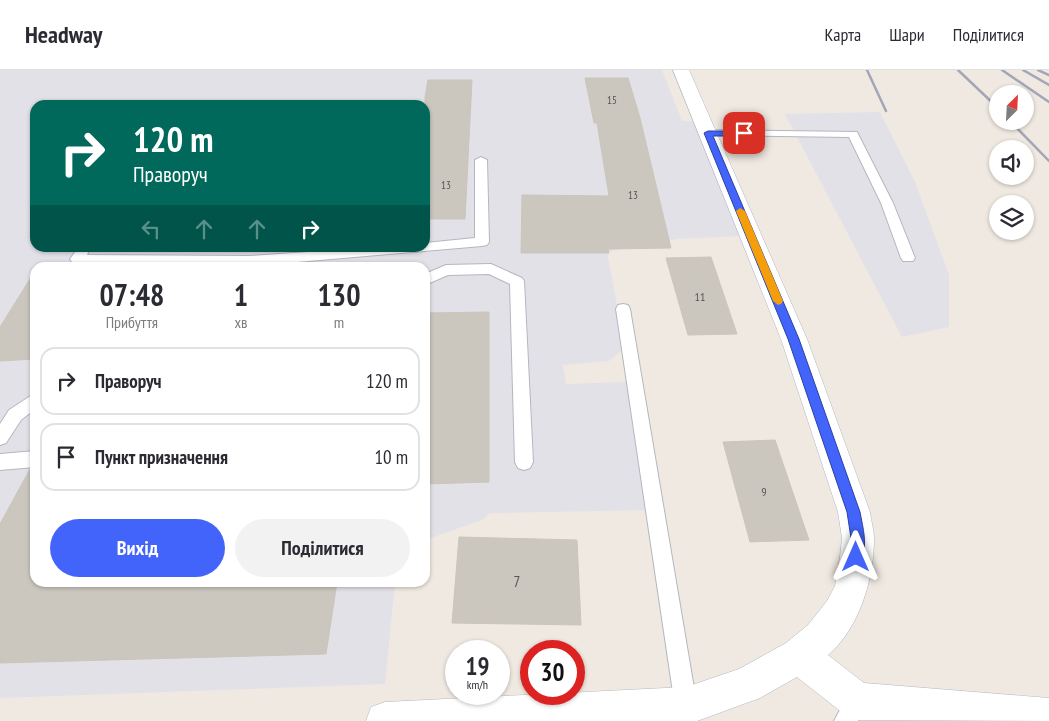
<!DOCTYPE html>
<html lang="uk">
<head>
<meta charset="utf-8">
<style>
  :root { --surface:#fff; --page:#f2f2f3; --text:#2b2b33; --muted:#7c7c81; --line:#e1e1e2; --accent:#4264fb }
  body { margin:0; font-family:"PT Sans Narrow",sans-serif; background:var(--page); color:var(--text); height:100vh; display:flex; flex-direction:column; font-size:19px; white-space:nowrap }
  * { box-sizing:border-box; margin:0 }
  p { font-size:16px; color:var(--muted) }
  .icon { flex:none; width:28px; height:28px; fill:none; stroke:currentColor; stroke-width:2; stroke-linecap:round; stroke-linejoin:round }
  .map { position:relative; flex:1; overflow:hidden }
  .drawer { position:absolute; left:30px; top:192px; width:400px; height:325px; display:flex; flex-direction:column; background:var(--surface); border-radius:15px; box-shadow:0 1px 4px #0004 }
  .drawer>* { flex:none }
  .banner { position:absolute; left:30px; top:30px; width:400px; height:152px; border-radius:15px; box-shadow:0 1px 4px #0004; background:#00695c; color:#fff; overflow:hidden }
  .needle { width:32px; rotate:24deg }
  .controls { position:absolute; left:989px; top:15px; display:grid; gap:10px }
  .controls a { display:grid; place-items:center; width:45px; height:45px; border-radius:50%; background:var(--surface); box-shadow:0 1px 4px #0004; font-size:25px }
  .speed { position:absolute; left:445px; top:570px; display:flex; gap:10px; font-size:25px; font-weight:700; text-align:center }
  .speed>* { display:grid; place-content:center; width:65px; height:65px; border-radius:50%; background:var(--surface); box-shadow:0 1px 4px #0004; line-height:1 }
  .speed small { font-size:12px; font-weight:400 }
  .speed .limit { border:8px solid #d22; background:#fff; color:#111 }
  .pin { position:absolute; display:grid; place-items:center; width:42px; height:42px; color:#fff; margin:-21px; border-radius:10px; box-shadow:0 2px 8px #0006 }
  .me { position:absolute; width:55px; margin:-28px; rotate:0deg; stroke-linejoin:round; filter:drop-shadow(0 0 4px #0008) }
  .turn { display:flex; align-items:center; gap:18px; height:105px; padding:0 20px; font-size:22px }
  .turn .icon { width:65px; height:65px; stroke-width:2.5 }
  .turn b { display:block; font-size:35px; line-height:42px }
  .lanes { display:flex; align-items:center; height:48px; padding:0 20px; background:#0003; justify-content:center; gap:25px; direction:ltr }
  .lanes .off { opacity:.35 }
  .eta { display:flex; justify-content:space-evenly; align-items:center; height:85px; text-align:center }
  .eta b { font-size:30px; font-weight:700; line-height:35px }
  .action { display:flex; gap:10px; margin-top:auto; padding:10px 20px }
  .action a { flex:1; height:58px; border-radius:30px; background:var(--accent); color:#fff; font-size:20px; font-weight:700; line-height:58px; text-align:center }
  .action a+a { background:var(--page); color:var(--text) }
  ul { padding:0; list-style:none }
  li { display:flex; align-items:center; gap:15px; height:68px; margin:0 10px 8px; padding:0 10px; border:2px solid var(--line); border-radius:15px }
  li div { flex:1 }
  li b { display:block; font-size:19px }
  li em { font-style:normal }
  header { display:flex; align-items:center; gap:30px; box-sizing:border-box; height:70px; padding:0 25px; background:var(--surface); border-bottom:1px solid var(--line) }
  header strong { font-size:24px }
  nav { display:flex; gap:28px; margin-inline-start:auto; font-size:18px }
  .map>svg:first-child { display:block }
  .industrial { fill:#e3e1e8; fill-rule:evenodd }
  .building { fill:#cbc7bf; stroke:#cbc5ba }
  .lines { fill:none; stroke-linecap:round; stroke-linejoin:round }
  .service-casing { stroke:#b4b7c1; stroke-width:2 }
  .minor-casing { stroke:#b4b7c1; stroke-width:1 }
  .service { fill:#fff; fill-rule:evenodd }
  .minor { fill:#fff; fill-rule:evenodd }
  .rail { stroke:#a3a6b8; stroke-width:2.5 }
  .route { fill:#4264fb; stroke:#2b41a3 }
  .slow { fill:#f59e0b }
  .labels { text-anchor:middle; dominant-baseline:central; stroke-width:5; stroke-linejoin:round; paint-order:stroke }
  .far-number-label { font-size:11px; fill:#555452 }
  .number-label { font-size:12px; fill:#555452 }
  .near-number-label { font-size:15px; fill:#555452 }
</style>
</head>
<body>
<header>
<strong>Headway</strong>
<nav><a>Карта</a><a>Шари</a><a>Поділитися</a></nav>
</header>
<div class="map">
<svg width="1049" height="651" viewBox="0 0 1049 651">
  <rect width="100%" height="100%" fill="#efe9e1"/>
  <g class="industrial">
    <path d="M0 0H662L682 51H694L740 166 677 169 607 182 625 278 609 291 563 295 566 314 627 312 650 440 490 443 482 450 425 470V198H35V512L395 513 385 614 0 628ZM35 35H425V178H35Z"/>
    <path d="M880 42 915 112 949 205V257L902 267 785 44Z"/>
  </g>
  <g class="building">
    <path d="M585 8H628L640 48 671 178 608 179 609 183H521L522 125 609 126 597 53H594Z"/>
    <path d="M428 10H472L465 149H425V27Z"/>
    <path d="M711 187 737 264 688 265 666 188Z"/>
    <path d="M35 201V289L0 291V257Z"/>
    <path d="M489 242V412L425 414V243Z"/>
    <path d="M775 370 809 470 750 472 723 372Z"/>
    <path d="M30 399H35V512H337L326 584 0 593V454Z"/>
    <path d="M459 467 577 470 581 555 452 553Z"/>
  </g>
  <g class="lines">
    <g class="service-casing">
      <g id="service">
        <path d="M708 60 857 62 893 133 915 188 913 191H903L901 188 881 133 849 67 704 65 703 63 704 61Z"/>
        <path d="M481 87 487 90 489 172 487 175 482 176 250 196 77 194 72 192 70 189 78 178H90L87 185 250 186 366 178H425V173L475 168V90Z"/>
        <path d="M491 194 522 208 524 211 533 392 530 398 524 400 518 398 515 392 510 214 489 204 448 205 425 215V204L446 195Z"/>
        <path d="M623 234 628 235 630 239 697 636 694 644 686 647 678 644 675 636 616 239 618 235Z"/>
        <path d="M35 323V339L21 350 6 373 0 375V354L9 340Z"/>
        <path d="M35 381V397L0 400V384Z"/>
        <path d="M857 620 865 623 868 631 858 651H834L849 623Z"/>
      </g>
    </g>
    <g class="minor-casing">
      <path id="minor" d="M673 0H689L807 269 870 442C871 451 874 460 874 469 874 509 859 559 828 585L864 613 1049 628V651L857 650 844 644 797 607 760 628 697 651H366L371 637 385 632 686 617 739 599 786 573 808 555 827 531 835 516 840 487 842 468 838 442 781 269Z"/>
    </g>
    <use href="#service" class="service"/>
    <use href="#minor" class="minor"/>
    <g class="rail">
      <path d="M867 0 886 41"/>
      <path d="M958 0 998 38"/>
      <path d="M1002 0 1049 32"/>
      <path d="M1023 0 1049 15"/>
      <path d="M1038 0 1049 5"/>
      <path d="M1010 51 1049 91"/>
    </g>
  </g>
  <path class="route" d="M708 61H744L748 63 744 66H713L799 269 860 442C863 458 868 476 861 491L856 493 852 491 850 487 851 468 847 442 788 269 704 63Z"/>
  <path class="slow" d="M740 138 745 141 783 231 781 234 778 235 773 231 736 141Z"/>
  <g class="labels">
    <g class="far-number-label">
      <text x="612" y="30">15</text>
      <text x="446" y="115">13</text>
      <text x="633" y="125">13</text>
    </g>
    <g class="number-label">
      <text x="700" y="226">11</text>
      <text x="764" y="421">9</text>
    </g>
    <g class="near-number-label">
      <text x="517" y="511">7</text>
    </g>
  </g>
</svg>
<div class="controls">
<a><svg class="needle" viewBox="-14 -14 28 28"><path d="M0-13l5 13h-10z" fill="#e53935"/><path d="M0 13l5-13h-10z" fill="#7c7c81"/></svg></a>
<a><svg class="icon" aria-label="sound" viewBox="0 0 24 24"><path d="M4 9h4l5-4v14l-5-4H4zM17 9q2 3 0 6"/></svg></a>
<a><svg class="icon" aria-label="layers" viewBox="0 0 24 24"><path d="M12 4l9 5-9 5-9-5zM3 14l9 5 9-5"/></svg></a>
</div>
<div class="speed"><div>19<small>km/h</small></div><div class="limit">30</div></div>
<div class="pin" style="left:744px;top:63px;background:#d93025"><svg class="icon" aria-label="arrive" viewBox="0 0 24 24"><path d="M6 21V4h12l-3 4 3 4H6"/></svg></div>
<svg class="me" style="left:856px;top:487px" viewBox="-20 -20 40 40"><path d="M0-17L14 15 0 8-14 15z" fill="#4264fb" stroke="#fff" stroke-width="4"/></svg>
<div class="banner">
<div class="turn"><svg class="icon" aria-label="right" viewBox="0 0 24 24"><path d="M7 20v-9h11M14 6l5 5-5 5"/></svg><div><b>120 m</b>Праворуч</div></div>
<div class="lanes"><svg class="icon off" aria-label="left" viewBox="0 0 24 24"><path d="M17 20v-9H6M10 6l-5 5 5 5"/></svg><svg class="icon off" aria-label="ahead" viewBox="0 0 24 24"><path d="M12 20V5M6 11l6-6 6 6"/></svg><svg class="icon off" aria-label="ahead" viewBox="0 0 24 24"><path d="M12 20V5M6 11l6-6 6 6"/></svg><svg class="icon" aria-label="right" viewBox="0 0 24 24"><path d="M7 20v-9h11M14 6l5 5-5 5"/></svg></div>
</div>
<section class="drawer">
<div class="eta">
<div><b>07:48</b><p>Прибуття</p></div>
<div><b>1</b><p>хв</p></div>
<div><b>130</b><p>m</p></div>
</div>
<ul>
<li><svg class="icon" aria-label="right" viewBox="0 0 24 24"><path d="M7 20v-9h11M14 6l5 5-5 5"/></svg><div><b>Праворуч</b></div><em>120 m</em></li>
<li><svg class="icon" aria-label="arrive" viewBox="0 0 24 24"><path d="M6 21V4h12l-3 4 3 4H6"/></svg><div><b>Пункт призначення</b></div><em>10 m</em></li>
</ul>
<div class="action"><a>Вихід</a><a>Поділитися</a></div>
</section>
</div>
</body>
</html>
